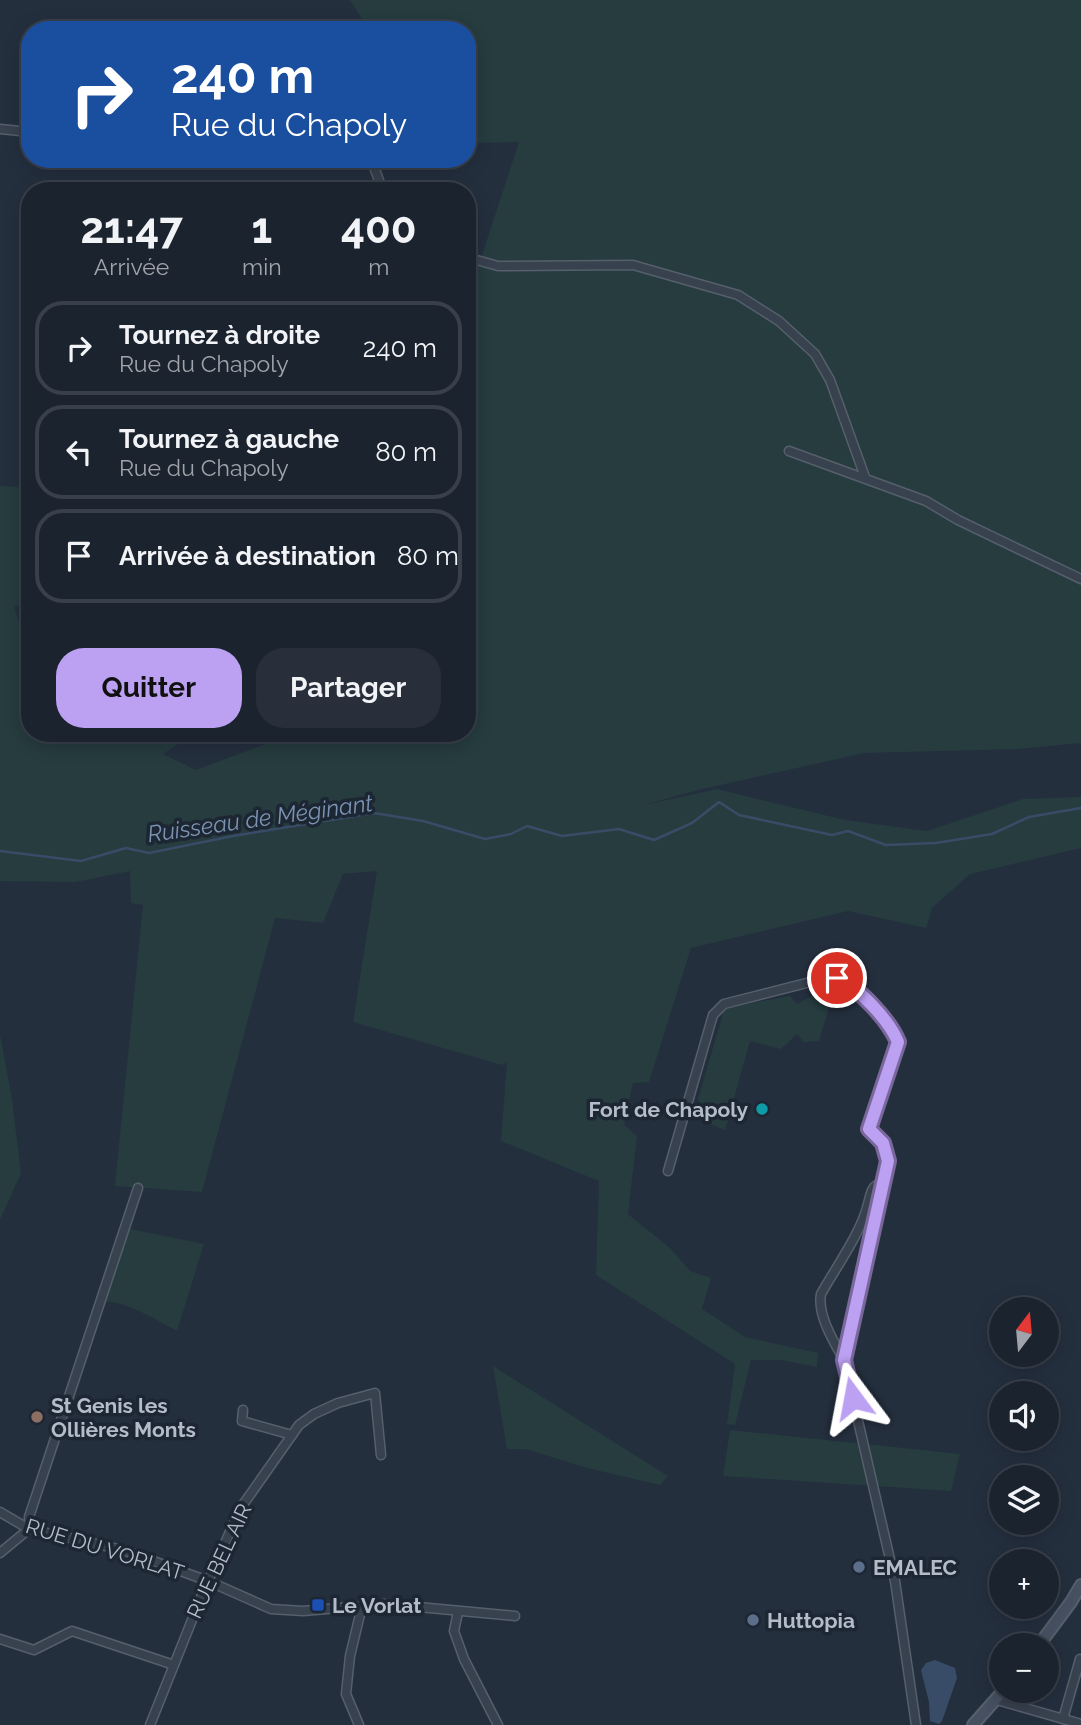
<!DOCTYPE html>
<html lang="fr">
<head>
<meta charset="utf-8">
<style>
  :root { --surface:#1b232e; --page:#282f3a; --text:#f1f3f6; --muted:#a0a4aa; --line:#39404a; --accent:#bca0f2 }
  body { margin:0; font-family:Raleway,sans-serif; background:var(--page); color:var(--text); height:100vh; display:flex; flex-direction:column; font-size:26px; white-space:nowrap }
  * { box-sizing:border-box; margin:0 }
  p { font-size:23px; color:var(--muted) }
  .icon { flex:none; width:38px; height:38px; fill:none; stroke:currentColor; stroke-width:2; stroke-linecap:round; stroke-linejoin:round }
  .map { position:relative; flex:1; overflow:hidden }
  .details { position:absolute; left:21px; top:182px; width:455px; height:560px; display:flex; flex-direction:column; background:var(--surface); border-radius:28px; box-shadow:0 4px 18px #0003,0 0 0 2px var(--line) }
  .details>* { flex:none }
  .top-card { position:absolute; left:21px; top:21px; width:455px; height:147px; border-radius:28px; box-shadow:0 4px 18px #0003,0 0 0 2px var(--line); background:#1a4fa0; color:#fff; overflow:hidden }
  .needle { width:46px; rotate:16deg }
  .buttons { position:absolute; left:989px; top:1297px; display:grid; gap:14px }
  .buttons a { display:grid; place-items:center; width:70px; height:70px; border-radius:50%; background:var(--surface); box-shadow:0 4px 18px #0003,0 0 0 2px var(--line); font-size:35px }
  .pin { position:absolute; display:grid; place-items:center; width:60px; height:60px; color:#fff; margin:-30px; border:4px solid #fff; border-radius:50%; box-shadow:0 2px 7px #0007 }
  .me { position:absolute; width:77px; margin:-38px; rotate:347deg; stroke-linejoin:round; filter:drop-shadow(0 0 5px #0008) }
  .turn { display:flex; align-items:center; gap:24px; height:147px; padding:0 35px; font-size:32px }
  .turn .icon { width:91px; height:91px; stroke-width:2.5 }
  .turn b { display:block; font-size:49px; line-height:60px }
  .eta { display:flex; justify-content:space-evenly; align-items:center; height:119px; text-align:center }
  .eta b { font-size:42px; font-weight:700; line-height:49px }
  .cta { display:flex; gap:14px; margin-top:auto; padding:14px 35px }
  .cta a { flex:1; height:80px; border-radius:28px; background:var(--accent); color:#111; font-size:28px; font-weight:700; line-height:80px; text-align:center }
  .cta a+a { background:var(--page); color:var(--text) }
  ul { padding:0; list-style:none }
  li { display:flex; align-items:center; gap:21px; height:94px; margin:0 14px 10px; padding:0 21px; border:4px solid var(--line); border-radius:28px }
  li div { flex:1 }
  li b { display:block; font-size:26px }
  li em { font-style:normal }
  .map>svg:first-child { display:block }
  .green { fill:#263c3f }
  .water { fill:#394c67 }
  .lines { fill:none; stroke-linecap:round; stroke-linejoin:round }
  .stream { stroke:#394c67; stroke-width:2.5 }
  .street-casing { stroke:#565f6c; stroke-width:11 }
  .secondary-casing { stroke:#565f6c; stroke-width:14 }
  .street { stroke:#38414e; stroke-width:8 }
  .secondary { stroke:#465061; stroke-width:10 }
  .route-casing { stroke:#7a689d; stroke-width:18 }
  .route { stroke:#bca0f2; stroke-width:12 }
  .culture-dot { fill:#0f9aa8; stroke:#1d2633; stroke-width:2.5 }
  .education-dot { fill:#8d6e63; stroke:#1d2633; stroke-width:2.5 }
  .service-dot { fill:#5c6f8a; stroke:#1d2633; stroke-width:2.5 }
  .transit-dot { fill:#1a4fb4; stroke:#1d2633; stroke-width:2.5 }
  .labels { text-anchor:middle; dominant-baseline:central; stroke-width:7; stroke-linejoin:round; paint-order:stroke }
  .poi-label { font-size:21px; font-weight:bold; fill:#b4bcc9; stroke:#1d2633; text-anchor:start }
  .street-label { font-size:21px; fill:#b4bcc9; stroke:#1d2633 }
  .water-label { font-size:23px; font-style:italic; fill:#7c92b1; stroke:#1d2633 }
</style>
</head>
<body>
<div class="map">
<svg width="1081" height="1725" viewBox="0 0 1081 1725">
  <rect width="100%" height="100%" fill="#242f3e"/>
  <g class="green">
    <path d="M350 0H1081V743L1018 749 864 753 694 791 644 805 717 789 845 820 927 831 1023 799 1081 797V848L970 874 932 908 926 928 848 911 691 948 649 1082 633 1083 624 1125 637 1136 628 1214 671 1249 690 1271 711 1278 702 1309 745 1337 818 1353 817 1367 782 1360H751L735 1425 727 1424 735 1364 596 1275 599 1181 501 1141 507 1062 502 1065 353 1022 377 871 343 874 323 923 275 918 202 1192 115 1186 143 905 131 903 130 871 75 882 0 881V486L30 488V603L14 607 30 652V733H194L163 754 196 770 287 736 398 739 399 733H467V301L519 142 472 143 467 131V30H424L420 21 381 30H369Z"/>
    <path d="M829 987 834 992 819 1041 804 1042 797 1034 781 1049 750 1041 725 1130 712 1125 698 1099 723 1013 730 1007 790 996 797 1004Z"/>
    <path d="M0 1035 12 1099 21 1173 0 1220Z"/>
    <path d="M127 1223 130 1229 204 1244 177 1331C158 1321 121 1298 100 1302Z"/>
    <path d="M493 1366 668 1476 660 1485 587 1468 526 1449H507Z"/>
    <path d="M730 1430 960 1454 951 1491 723 1476Z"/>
  </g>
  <path class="water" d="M935 1660 955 1668 957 1678 942 1721 939 1724 930 1721 929 1702 921 1670 926 1663Z"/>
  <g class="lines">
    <path class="stream" d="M0 851 81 861 126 848 149 853 233 836 374 813 423 821 485 839 511 834 527 826 562 836 619 829 654 840 692 823 719 802 739 815 832 835 848 831 886 845 936 843 992 834 1029 817 1081 808"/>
    <g class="street-casing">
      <g id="street">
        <path d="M0 129 30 132"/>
        <path d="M371 159 380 183 387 191"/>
        <path d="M467 255 473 259 498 266 633 265 738 295 779 321 815 354 830 380 865 477"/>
        <path d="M789 451 926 501 958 520 1081 579"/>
        <path d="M668 1171 713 1015 724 1004 826 978C836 978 845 979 852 986 867 998 891 1025 898 1042L869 1129C880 1139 887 1147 888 1162L844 1360"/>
        <path d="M883 1183C871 1185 871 1193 868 1204 861 1233 836 1267 821 1294 817 1315 834 1342 844 1360L895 1581 916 1725"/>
        <path d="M243 1410 242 1421 292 1435"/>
        <path d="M0 1512 29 1529 123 1550 208 1581 271 1609 303 1611 386 1604 515 1616"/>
        <path d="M0 1553 29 1529V1517L138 1188"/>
        <path d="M458 1612 454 1631 464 1659 498 1725"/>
        <path d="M0 1639 34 1650 72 1631 174 1665"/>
        <path d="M997 1700 1081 1724"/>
        <path d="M1063 1719 1080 1659"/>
        <path d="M150 1725 202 1595 240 1509 299 1425 314 1414 338 1403 375 1393 381 1455"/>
        <path d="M359 1725 346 1694 350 1656 362 1606"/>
      </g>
    </g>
    <g class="secondary-casing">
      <g id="secondary">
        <path d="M1039 1645 1071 1602 1081 1585"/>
        <path d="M973 1725 1004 1690"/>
      </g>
    </g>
    <use href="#street" class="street"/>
    <use href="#secondary" class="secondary"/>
  </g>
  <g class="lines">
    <g class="route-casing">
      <path id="route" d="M837 978C858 987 889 1020 898 1042L869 1129 883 1143 888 1161 844 1360 853 1398"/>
    </g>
    <use href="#route" class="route"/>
  </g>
  <circle class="culture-dot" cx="762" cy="1109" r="7"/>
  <circle class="education-dot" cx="37" cy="1417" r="7"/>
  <g class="service-dot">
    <circle cx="859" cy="1567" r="7"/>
    <circle cx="753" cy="1620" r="7"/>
  </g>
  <rect class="transit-dot" x="311" y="1598" width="14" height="14" rx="3.5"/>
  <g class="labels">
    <g class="poi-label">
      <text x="748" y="1109" text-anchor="end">Fort de Chapoly</text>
      <text x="51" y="1405">St Genis les<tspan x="51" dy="24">Ollières Monts</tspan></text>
      <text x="873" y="1567">EMALEC</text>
      <text x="332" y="1605">Le Vorlat</text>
      <text x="767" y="1620">Huttopia</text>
    </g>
    <g class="street-label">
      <text transform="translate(105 1549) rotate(17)">RUE DU VORLAT</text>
      <text transform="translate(219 1561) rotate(-65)">RUE BEL AIR</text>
    </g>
    <g class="water-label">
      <text transform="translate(260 818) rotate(-8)">Ruisseau de Méginant</text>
    </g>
  </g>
</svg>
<div class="buttons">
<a><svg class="needle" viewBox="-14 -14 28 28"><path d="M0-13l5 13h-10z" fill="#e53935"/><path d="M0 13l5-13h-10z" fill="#a0a4aa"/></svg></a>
<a><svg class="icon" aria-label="sound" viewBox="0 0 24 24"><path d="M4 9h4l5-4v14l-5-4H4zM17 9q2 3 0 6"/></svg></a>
<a><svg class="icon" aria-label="layers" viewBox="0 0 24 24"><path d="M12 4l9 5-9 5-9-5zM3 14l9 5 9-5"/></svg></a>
<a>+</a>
<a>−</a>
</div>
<div class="pin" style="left:837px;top:978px;background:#d93025"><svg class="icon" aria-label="arrive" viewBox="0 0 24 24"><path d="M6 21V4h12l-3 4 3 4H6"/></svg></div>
<svg class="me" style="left:853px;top:1398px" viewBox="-20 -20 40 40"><path d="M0-17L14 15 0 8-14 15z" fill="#bca0f2" stroke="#fff" stroke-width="4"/></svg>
<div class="top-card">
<div class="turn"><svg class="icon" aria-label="right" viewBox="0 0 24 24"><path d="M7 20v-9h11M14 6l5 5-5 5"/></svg><div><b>240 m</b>Rue du Chapoly</div></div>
</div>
<section class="details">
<div class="eta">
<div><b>21:47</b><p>Arrivée</p></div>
<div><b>1</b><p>min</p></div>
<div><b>400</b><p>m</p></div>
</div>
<ul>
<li><svg class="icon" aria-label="right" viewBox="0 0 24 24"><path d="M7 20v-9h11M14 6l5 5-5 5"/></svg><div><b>Tournez à droite</b><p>Rue du Chapoly</p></div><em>240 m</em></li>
<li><svg class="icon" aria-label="left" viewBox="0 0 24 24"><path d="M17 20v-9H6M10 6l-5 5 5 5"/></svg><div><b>Tournez à gauche</b><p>Rue du Chapoly</p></div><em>80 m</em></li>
<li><svg class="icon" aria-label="arrive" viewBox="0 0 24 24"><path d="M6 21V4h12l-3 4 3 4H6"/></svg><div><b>Arrivée à destination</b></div><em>80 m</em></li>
</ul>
<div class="cta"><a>Quitter</a><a>Partager</a></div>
</section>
</div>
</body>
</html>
